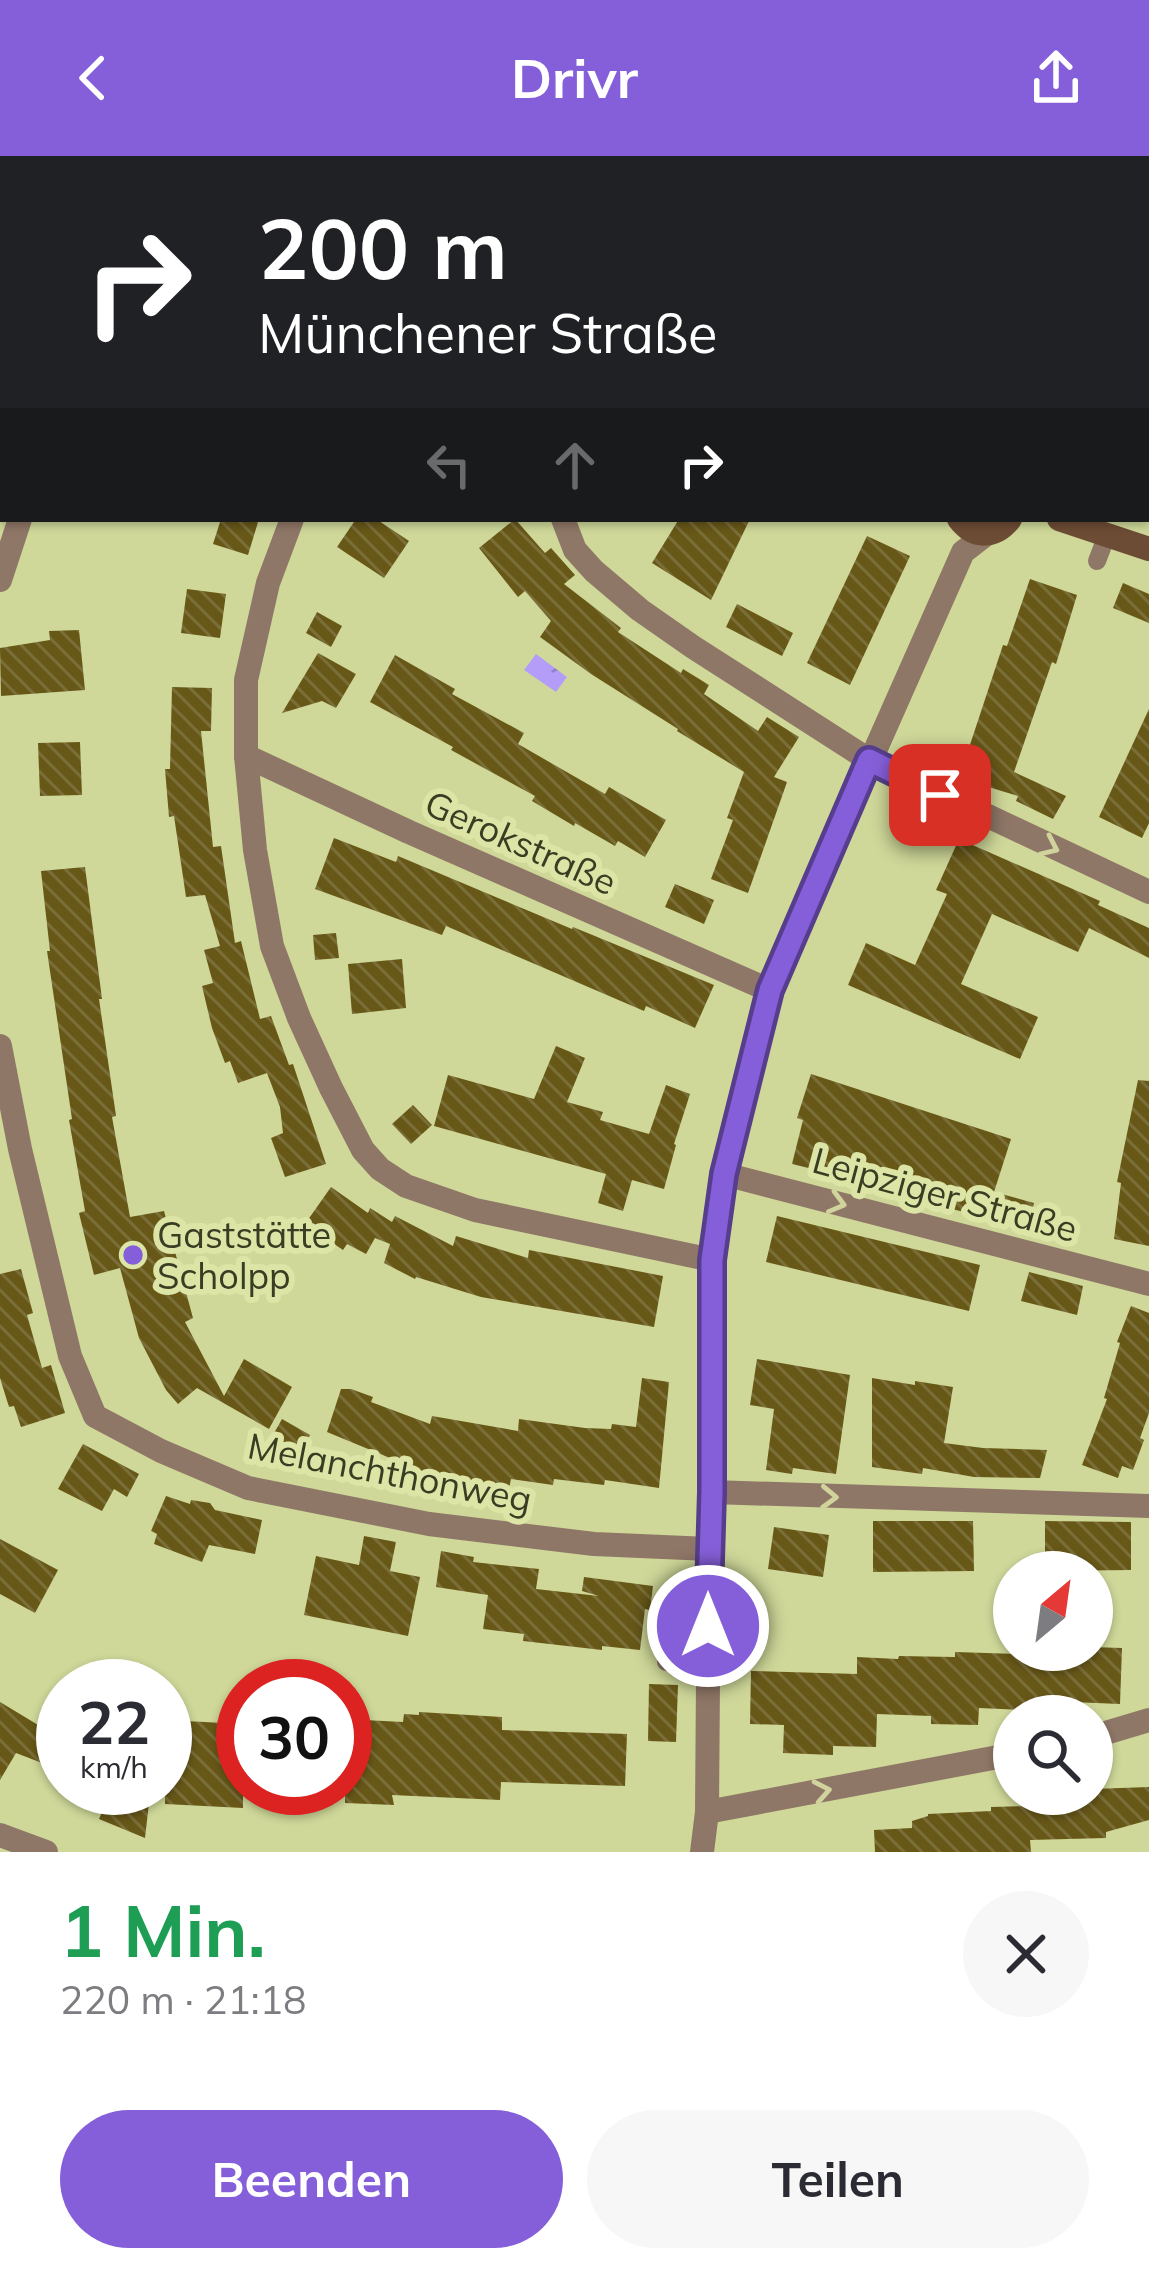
<!DOCTYPE html>
<html lang="de">
<head>
<meta charset="utf-8">
<style>
  :root { --surface:#fff; --page:#f7f7f7; --text:#2b2b33; --muted:#7c7c81; --accent:#855fd9 }
  body { margin:0; font-family:Mulish,sans-serif; background:var(--page); color:var(--text); height:100vh; display:flex; flex-direction:column; font-size:45px; white-space:nowrap }
  * { box-sizing:border-box; margin:0 }
  p { font-size:39px; color:var(--muted) }
  .icon { flex:none; width:66px; height:66px; fill:none; stroke:currentColor; stroke-width:2; stroke-linecap:round; stroke-linejoin:round }
  .map { position:relative; height:1696px; overflow:hidden }
  .drawer { display:flex; flex-direction:column; background:var(--surface); flex:1 }
  .drawer>* { flex:none }
  .hud { position:absolute; left:0px; top:0px; width:1149px; height:366px; box-shadow:0 3px 9px #0004; background:#202124; color:#fff; overflow:hidden }
  .needle { width:78px; rotate:29deg }
  .buttons { position:absolute; left:993px; top:1395px; display:grid; gap:24px }
  .buttons a { display:grid; place-items:center; width:120px; height:120px; border-radius:50%; background:var(--surface); box-shadow:0 3px 9px #0004; font-size:60px }
  .speed { position:absolute; left:36px; top:1503px; display:flex; gap:24px; font-size:60px; font-weight:700; text-align:center }
  .speed>* { display:grid; place-content:center; width:156px; height:156px; border-radius:50%; background:var(--surface); box-shadow:0 3px 9px #0004; line-height:1 }
  .speed small { font-size:30px; font-weight:400 }
  .speed .limit { border:18px solid #d22; background:#fff; color:#111 }
  .pin { position:absolute; display:grid; place-items:center; width:102px; height:102px; color:#fff; margin:-51px; border-radius:24px; box-shadow:0 6px 18px #0006 }
  .me { position:absolute; width:132px; margin:-66px; rotate:0deg; stroke-linejoin:round; filter:drop-shadow(0 0 9px #0008) }
  .turn { display:flex; align-items:center; gap:42px; height:252px; padding:0 60px; font-size:54px }
  .turn .icon { width:156px; height:156px; stroke-width:2.5 }
  .turn b { display:block; font-size:84px; line-height:102px }
  .lanes { display:flex; align-items:center; height:114px; padding:0 60px; background:#0003; justify-content:center; gap:60px; direction:ltr }
  .lanes .off { opacity:.35 }
  .round { display:grid; place-items:center; flex:none; width:126px; height:126px; border-radius:63px; background:var(--page) }
  .head { display:flex; align-items:center; justify-content:space-between; height:204px; padding:0 60px }
  h1 { font-size:72px; font-weight:700; line-height:90px; color:#1e9e55 }
  .action { display:flex; gap:24px; margin-top:auto; padding:24px 60px }
  .action a { flex:1; height:138px; border-radius:72px; background:var(--accent); color:#fff; font-size:48px; font-weight:700; line-height:138px; text-align:center }
  .action a+a { background:var(--page); color:var(--text) }
  header { display:flex; justify-content:space-between; align-items:center; height:156px; padding:0 60px; background:var(--accent); color:#fff; font-size:54px; font-weight:700 }
  .map>svg:first-child { display:block }
  .built { fill:#c3cd85 }
  .water { fill:url(#water-ripples) }
  .building { fill:url(#building-back-hatch) }
  .lines { fill:none; stroke-linecap:round; stroke-linejoin:round }
  .lane { stroke:#8f7767; stroke-width:18 }
  .street { stroke:#8f7767; stroke-width:24 }
  .secondary { stroke:#6d4c35; stroke-width:24 }
  .oneway { stroke:#d0d49c }
  .route-casing { stroke:#563e8d; stroke-width:30 }
  .route { stroke:#855fd9; stroke-width:21 }
  .poi-dot { fill:#855fd9; stroke:#dce5a5; stroke-width:4.5 }
  .labels { text-anchor:middle; dominant-baseline:central; stroke-width:12; stroke-linejoin:round; paint-order:stroke }
  .street-label { font-size:36px; fill:#393d23; stroke:#dce5a5 }
  .poi-label { font-size:36px; fill:#393d23; stroke:#dce5a5; text-anchor:start }
</style>
</head>
<body>
<header><svg class="icon" aria-label="back" viewBox="0 0 24 24"><path d="M15 5l-7 7 7 7"/></svg>Drivr<svg class="icon" aria-label="share" viewBox="0 0 24 24"><path d="M12 15V3M7 8l5-5 5 5M5 13v7h14v-7"/></svg></header>
<div class="map">
<svg width="1149" height="1696" viewBox="0 0 1149 1696">
  <defs>
    <pattern id="water-ripples" width="26" height="14" patternUnits="userSpaceOnUse" patternTransform="scale(3)"><rect width="26" height="14" fill="#b49df9"/><path d="M2 4q2-2 4 0t4 0M15 11q2-2 4 0t4 0" fill="none" stroke="#9381c9"/></pattern>
    <pattern id="building-back-hatch" width="6" height="6" patternUnits="userSpaceOnUse" patternTransform="scale(3)"><rect width="6" height="6" fill="#685818"/><path d="M-1 5l2 2M0 0l6 6M5-1l2 2" fill="none" stroke="#7a6e39"/></pattern>
  </defs>
  <rect width="100%" height="100%" fill="#cfd899"/>
  <path class="built" d="M1149 76V365L1142 363H1146V80Z"/>
  <path class="water" d="M536 498 567 521 556 536 524 514Z"/>
  <g class="building">
    <path d="M221 363H259L248 399 213 388Z"/>
    <path d="M356 363H376L409 385 384 422 337 391Z"/>
    <path d="M515 363 545 397 551 392 575 419 564 428 621 472 618 476 681 517 683 513 709 529 704 538 758 575 767 561 799 581 774 621 787 626 748 737 711 723 733 664 727 662 744 616 677 575 678 573 591 518 540 481 551 465 525 435 518 441 479 392Z"/>
    <path d="M679 363H750L711 444 652 407Z"/>
    <path d="M867 380 910 400 850 529 807 507Z"/>
    <path d="M1030 423 1077 439 1056 508 1052 506 1014 616 1066 640 1053 663 1016 645 1018 640 959 622 1003 489 1007 490Z"/>
    <path d="M1123 427 1149 438V467L1113 452Z"/>
    <path d="M187 433 226 438 220 482 181 477Z"/>
    <path d="M737 448 793 477 782 500 726 471Z"/>
    <path d="M317 456 342 470 331 491 306 477Z"/>
    <path d="M79 474 85 534 1 540 0 492 50 484 49 475Z"/>
    <path d="M318 497 356 518 336 552 322 545 282 557Z"/>
    <path d="M395 499 455 533 452 538 524 577 518 588 605 638 609 631 666 664 645 701 618 685 615 690 575 667 574 670 532 645 535 640 451 594 453 591 370 546Z"/>
    <path d="M172 531 212 532 211 575H201L213 691 221 690 235 787 241 785 260 863 271 860 289 909 293 908 326 1008 285 1021 271 982 283 977 280 951 267 917 238 927 230 905 225 907 212 872 202 830 213 827 204 794 220 790 205 739 186 741 174 660 169 661 165 613H170Z"/>
    <path d="M1149 553V667L1142 682 1099 661Z"/>
    <path d="M80 586 82 639 40 640 38 587Z"/>
    <path d="M334 682 396 706 398 700 572 773 573 771 714 829 695 872 646 850 644 855 446 770 442 779 315 733Z"/>
    <path d="M959 683 1100 745 1098 749 1149 772V802L1089 772 1078 796 992 758 961 828 1038 861 1020 903 848 829 866 787 915 809 947 738 936 734Z"/>
    <path d="M85 711 102 843H99L116 960 112 961 130 1061 164 1055 193 1162 185 1166 224 1240 244 1203 292 1231 269 1273 197 1232 178 1248 166 1234 139 1182 120 1112 94 1119 79 1057 85 1055 69 964 72 963 47 795H50L41 715Z"/>
    <path d="M675 728 714 744 704 768 665 751Z"/>
    <path d="M336 777 339 802 315 804 313 779Z"/>
    <path d="M402 803 406 852 352 858 348 808Z"/>
    <path d="M556 890 585 902 567 946 603 956 600 964 649 978 666 929 690 938 674 988 676 989 664 1033 632 1024 623 1055 598 1047 606 1018 434 970 448 919 534 943Z"/>
    <path d="M811 918 1011 983 994 1036 1034 1047 1028 1072 820 1020 821 1015 792 1008 803 964 797 962Z"/>
    <path d="M1138 924 1149 925V1090L1114 1083 1121 1027 1117 1026Z"/>
    <path d="M413 949 432 969 411 988 392 968Z"/>
    <path d="M331 1031 368 1057 370 1052 392 1066 395 1060 453 1090 456 1080 528 1102 529 1094 663 1120 654 1171 481 1141 416 1121 415 1123 384 1107 390 1088 375 1082 366 1098 347 1088 343 1094 305 1068Z"/>
    <path d="M777 1060 980 1109 969 1155 766 1106Z"/>
    <path d="M21 1113 33 1157 27 1159 42 1212 51 1209 65 1257 21 1271 14 1250 9 1251 0 1222V1118Z"/>
    <path d="M1029 1116 1083 1130 1077 1159 1021 1145Z"/>
    <path d="M1131 1150 1149 1157V1257L1140 1282 1144 1284 1133 1314 1122 1310 1118 1322 1082 1309 1107 1243 1104 1242 1120 1187 1117 1186Z"/>
    <path d="M757 1203 850 1219 836 1318 793 1312 792 1318 766 1314 774 1253 750 1249Z"/>
    <path d="M642 1222 669 1226 659 1332 605 1324 604 1329 554 1323 553 1329 511 1323 508 1337 434 1328 399 1318 402 1307 327 1276 341 1233H351L373 1241 371 1246 430 1268 432 1260 518 1275 519 1263 585 1272 611 1273 612 1268 636 1271Z"/>
    <path d="M872 1222 915 1229V1225L953 1231 944 1287 983 1292 1047 1294 1040 1322 974 1321 923 1312 922 1318 872 1311Z"/>
    <path d="M282 1263 310 1279 298 1302 269 1286Z"/>
    <path d="M83 1288 139 1318 127 1341 114 1333 102 1355 58 1333Z"/>
    <path d="M166 1340 190 1348 191 1344 210 1347 215 1354 262 1364 255 1398 209 1389 202 1406 154 1388 157 1378 151 1375Z"/>
    <path d="M873 1365H973L974 1415 873 1416Z"/>
    <path d="M1045 1365 1131 1366V1414L1045 1415Z"/>
    <path d="M774 1371 829 1379 823 1421 768 1413Z"/>
    <path d="M364 1380 396 1386 390 1415 420 1421 408 1480 304 1459 316 1400 359 1409Z"/>
    <path d="M0 1383 58 1414 35 1457 0 1438Z"/>
    <path d="M441 1395 474 1401 473 1406 539 1413 536 1433 599 1440 582 1435 584 1421 653 1430 650 1454 645 1453 640 1494 602 1490V1494L523 1485 524 1478 483 1473 488 1439 436 1431Z"/>
    <path d="M1092 1491 1122 1492 1120 1548 1048 1545V1555L979 1552 978 1569 931 1568V1560L877 1558 876 1591 833 1590V1599L783 1597 784 1569 750 1568 751 1515 857 1518V1501L898 1503 899 1500 955 1501V1496L1050 1499V1494H1092Z"/>
    <path d="M649 1528 678 1529 676 1586 648 1585Z"/>
    <path d="M0 1546 63 1584V1615L16 1597 0 1624Z"/>
    <path d="M419 1556 502 1561V1574L627 1578 625 1630 501 1626 500 1644 392 1639 394 1649 345 1647V1563L403 1566 404 1558 419 1559Z"/>
    <path d="M185 1565 243 1568V1652L165 1648V1596H168L170 1567 185 1568Z"/>
    <path d="M1149 1631V1664L1106 1676V1682L1030 1684 1031 1696H875L874 1674 912 1672V1665L928 1660V1658L991 1655V1651L1029 1650V1638H1092V1633Z"/>
    <path d="M111 1635H121L149 1647 145 1682 99 1663Z"/>
  </g>
  <g class="lines">
    <g class="lane">
      <path d="M1146 109 1149 104"/>
      <path d="M1097 405 1107 379"/>
      <path d="M666 1506 708 1508"/>
    </g>
    <g class="street">
      <path d="M962 0 967 3"/>
      <path d="M68 3V0"/>
      <path d="M1146 45 1149 43"/>
      <path d="M292 363 268 427 246 524V600L255 694 272 790 299 862 331 932 363 994 380 1013 406 1030 475 1054 712 1104"/>
      <path d="M563 363 575 394 594 415 640 454 693 491 869 604 1149 736"/>
      <path d="M0 424 20 363"/>
      <path d="M246 600 409 676 769 834"/>
      <path d="M0 890 20 993 70 1200 95 1260 161 1295 248 1332 429 1368 594 1388 709 1393"/>
      <path d="M724 1018 1149 1128"/>
      <path d="M712 1336 1149 1350"/>
      <path d="M1092 1581 1149 1564"/>
      <path d="M707 1656 1014 1598"/>
      <path d="M0 1679 46 1696"/>
      <path d="M702 1696 707 1656 709 1393 712 1336V1104L724 1018 769 834 963 396 985 379"/>
    </g>
    <g class="secondary">
      <path d="M472 0 473 3"/>
      <path d="M959 363C974 383 995 382 1010 363"/>
      <path d="M1059 363 1149 393"/>
    </g>
  </g>
  <defs><path id="oneway-chevron" d="M-2-3.5L2.5 0L-2 3.5" fill="none" stroke-width="1.6" stroke-linecap="round" stroke-linejoin="round" transform="scale(3)"/></defs>
  <g class="oneway">
    <use href="#oneway-chevron" transform="translate(1050 691) rotate(25)"/>
    <use href="#oneway-chevron" transform="translate(837 1047) rotate(15)"/>
    <use href="#oneway-chevron" transform="translate(829 1341) rotate(2)"/>
    <use href="#oneway-chevron" transform="translate(822 1635) rotate(-11)"/>
  </g>
  <g class="lines">
    <g class="route-casing">
      <path id="route" d="M708 1470 712 1336V1104L724 1018 770 834 869 604 940 639"/>
    </g>
    <use href="#route" class="route"/>
  </g>
  <circle class="poi-dot" cx="133" cy="1099" r="12"/>
  <g class="labels">
    <g class="street-label">
      <text transform="translate(521 686) rotate(24)">Gerokstraße</text>
      <text transform="translate(945 1038) rotate(15)">Leipziger Straße</text>
      <text transform="translate(390 1316) rotate(11)">Melanchthonweg</text>
    </g>
    <g class="poi-label">
      <text x="157" y="1078">Gaststätte<tspan x="157" dy="41">Scholpp</tspan></text>
    </g>
  </g>
</svg>
<div class="buttons">
<a><svg class="needle" viewBox="-14 -14 28 28"><path d="M0-13l5 13h-10z" fill="#e53935"/><path d="M0 13l5-13h-10z" fill="#7c7c81"/></svg></a>
<a><svg class="icon" aria-label="search" viewBox="0 0 24 24"><circle cx="10" cy="10" r="6"/><path d="M15 15l6 6"/></svg></a>
</div>
<div class="speed"><div>22<small>km/h</small></div><div class="limit">30</div></div>
<div class="pin" style="left:940px;top:639px;background:#d93025"><svg class="icon" aria-label="arrive" viewBox="0 0 24 24"><path d="M6 21V4h12l-3 4 3 4H6"/></svg></div>
<svg class="me" style="left:708px;top:1470px" viewBox="-20 -20 40 40"><circle r="17" fill="#855fd9" stroke="#fff" stroke-width="3"/><path d="M0-11L8 9 0 5-8 9z" fill="#fff"/></svg>
<div class="hud">
<div class="turn"><svg class="icon" aria-label="right" viewBox="0 0 24 24"><path d="M7 20v-9h11M14 6l5 5-5 5"/></svg><div><b>200 m</b>Münchener Straße</div></div>
<div class="lanes"><svg class="icon off" aria-label="left" viewBox="0 0 24 24"><path d="M17 20v-9H6M10 6l-5 5 5 5"/></svg><svg class="icon off" aria-label="ahead" viewBox="0 0 24 24"><path d="M12 20V5M6 11l6-6 6 6"/></svg><svg class="icon" aria-label="right" viewBox="0 0 24 24"><path d="M7 20v-9h11M14 6l5 5-5 5"/></svg></div>
</div>
</div>
<section class="drawer">
<div class="head"><div><h1>1 Min.</h1><p>220 m · 21:18</p></div><a class="round"><svg class="icon" aria-label="close" viewBox="0 0 24 24"><path d="M6 6l12 12M18 6L6 18"/></svg></a></div>
<div class="action"><a>Beenden</a><a>Teilen</a></div>
</section>
</body>
</html>
